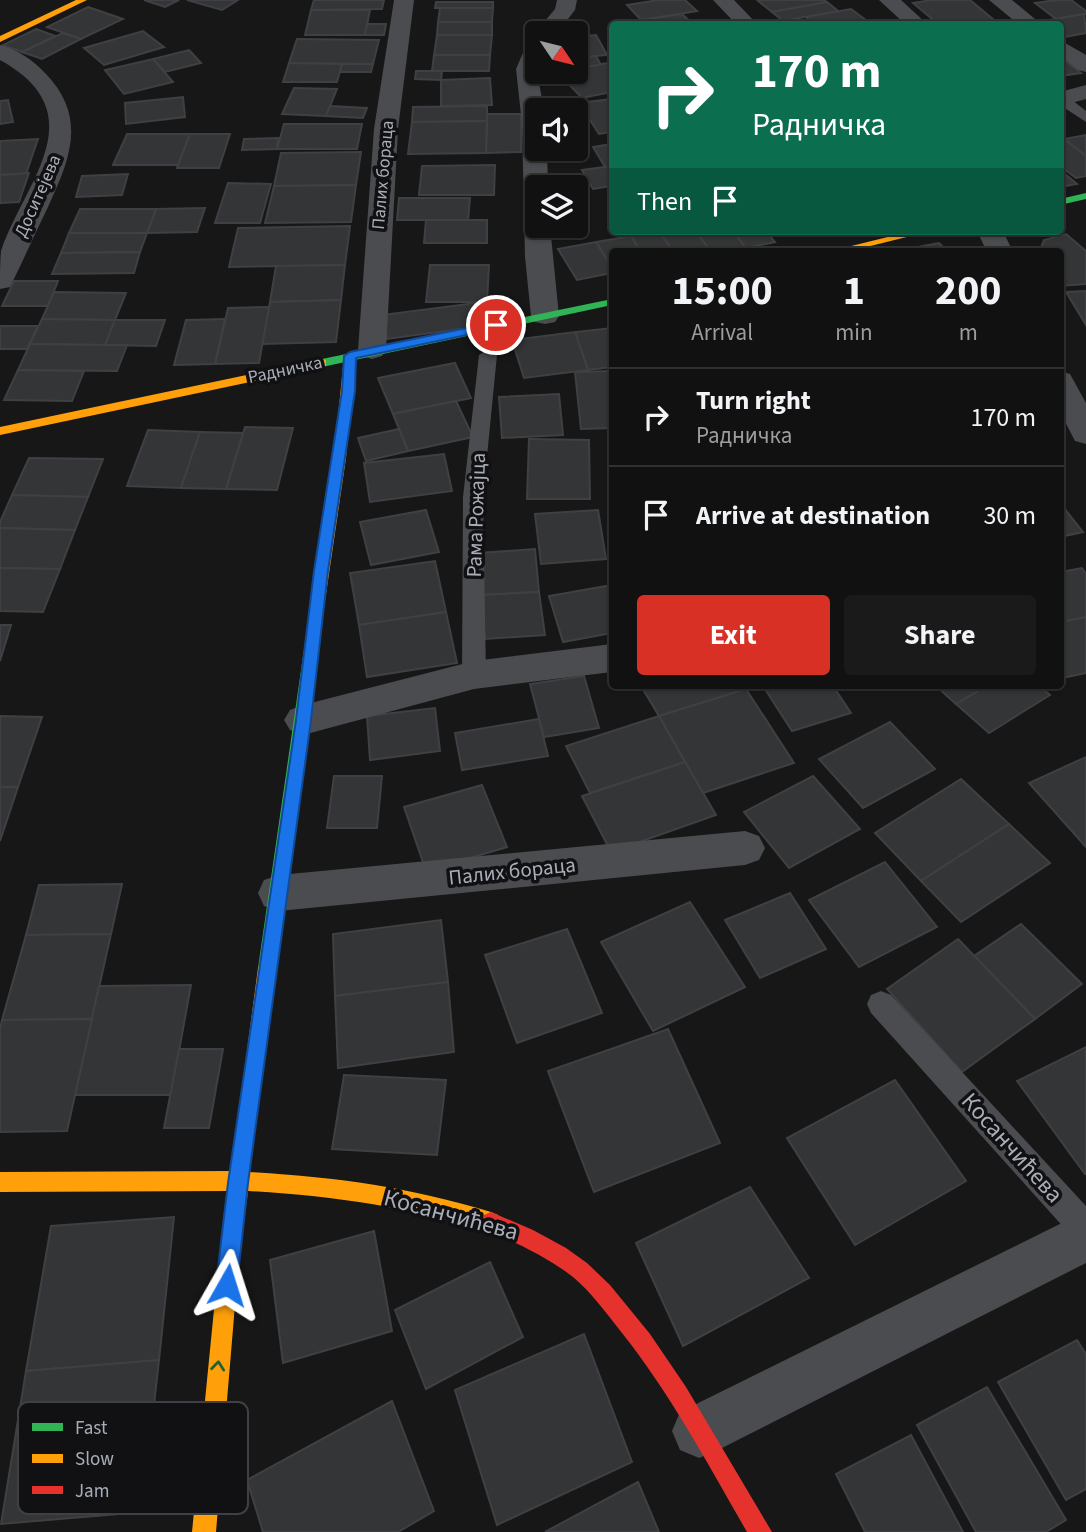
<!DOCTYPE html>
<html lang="en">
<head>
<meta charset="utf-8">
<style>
  :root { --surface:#111; --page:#1a1a1a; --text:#f1f3f6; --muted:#9c9d9f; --line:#303131; --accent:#d93025 }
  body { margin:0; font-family:"Source Sans 3",sans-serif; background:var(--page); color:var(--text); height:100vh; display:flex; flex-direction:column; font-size:26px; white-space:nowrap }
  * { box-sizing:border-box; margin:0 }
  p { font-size:23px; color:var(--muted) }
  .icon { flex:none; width:38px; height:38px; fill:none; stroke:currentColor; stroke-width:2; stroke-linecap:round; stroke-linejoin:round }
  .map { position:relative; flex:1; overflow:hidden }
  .panel { position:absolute; left:609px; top:248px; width:455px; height:441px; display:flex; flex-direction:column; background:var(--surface); border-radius:7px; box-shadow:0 2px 5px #0004,0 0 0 2px var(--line) }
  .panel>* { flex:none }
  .banner { position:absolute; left:609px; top:21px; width:455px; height:214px; border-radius:7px; box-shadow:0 2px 5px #0004,0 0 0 2px var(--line); background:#0b6e4f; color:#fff; overflow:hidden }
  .needle { width:46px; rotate:125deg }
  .controls { position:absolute; left:525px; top:21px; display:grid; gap:14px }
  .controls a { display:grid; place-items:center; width:63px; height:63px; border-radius:7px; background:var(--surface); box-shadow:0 2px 5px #0004,0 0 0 2px var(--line); font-size:35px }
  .pin { position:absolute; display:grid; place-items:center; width:60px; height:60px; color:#fff; margin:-30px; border:4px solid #fff; border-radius:50%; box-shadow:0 2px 7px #0007 }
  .me { position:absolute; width:77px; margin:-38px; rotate:6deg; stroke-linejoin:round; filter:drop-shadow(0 0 5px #0008) }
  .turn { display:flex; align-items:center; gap:24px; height:147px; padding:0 28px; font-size:32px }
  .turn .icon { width:91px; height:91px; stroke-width:2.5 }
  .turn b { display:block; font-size:49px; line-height:60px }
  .then { display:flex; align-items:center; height:66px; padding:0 28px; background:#0003; gap:14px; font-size:26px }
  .eta { display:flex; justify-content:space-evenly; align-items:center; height:119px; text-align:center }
  .eta b { font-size:42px; font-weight:700; line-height:49px }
  .button { display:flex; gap:14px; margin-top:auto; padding:14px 28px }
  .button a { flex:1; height:80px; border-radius:7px; background:var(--accent); color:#fff; font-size:28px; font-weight:700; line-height:80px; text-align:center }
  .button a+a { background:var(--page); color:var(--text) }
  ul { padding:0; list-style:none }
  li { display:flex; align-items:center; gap:21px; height:98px; padding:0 28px; border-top:2px solid var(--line) }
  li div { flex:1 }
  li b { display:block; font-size:26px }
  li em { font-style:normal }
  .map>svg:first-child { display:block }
  .building { fill:#343537; stroke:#3f4043; stroke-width:2 }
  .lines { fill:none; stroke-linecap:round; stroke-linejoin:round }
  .lane { fill:#4b4c50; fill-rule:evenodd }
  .street { fill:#4b4c50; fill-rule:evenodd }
  .fast { fill:#30b455; fill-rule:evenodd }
  .slow { fill:#ff9f0a; fill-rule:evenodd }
  .jam { fill:#e5322d; fill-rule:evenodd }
  .oneway { stroke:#206234 }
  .route { fill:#1a73e8; stroke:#114b97; stroke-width:2 }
  .labels { text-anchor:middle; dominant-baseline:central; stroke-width:7; stroke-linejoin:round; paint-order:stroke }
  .far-street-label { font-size:18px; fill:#a8adb8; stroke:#111113 }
  .street-label { font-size:21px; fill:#a8adb8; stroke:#111113 }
  .near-street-label { font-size:24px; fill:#a8adb8; stroke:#111113 }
  .key { fill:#111113; stroke:#3e4045; stroke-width:2 }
  .key-label { font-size:19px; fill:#a8adb8 }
</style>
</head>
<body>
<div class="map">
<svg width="1086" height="1532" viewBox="0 0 1086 1532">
  <rect width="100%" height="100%" fill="#171717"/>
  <g class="building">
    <path d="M144 0H179L165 7Z"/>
    <path d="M187 0H238L222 10Z"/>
    <path d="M314 0H384L382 9 311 10Z"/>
    <path d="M659 0H685L697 11 641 20 627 5Z"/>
    <path d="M757 0H824L827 2 772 12Z"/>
    <path d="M932 0H970L994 20 938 24 913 3Z"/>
    <path d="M1057 0H1071L1086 11V14L1056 19 1035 3Z"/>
    <path d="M436 2H493V8H435Z"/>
    <path d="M827 2 838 11 783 21 772 12Z"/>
    <path d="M88 7 123 19 81 39 47 27Z"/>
    <path d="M440 8H493L492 22H438Z"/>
    <path d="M851 9 870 23 815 24 806 17Z"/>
    <path d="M311 10H370L365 35H305Z"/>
    <path d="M682 14 693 24H645L641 20Z"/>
    <path d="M1084 14 1086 33 1065 37 1060 33V24H1048L1043 21Z"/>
    <path d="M438 22H492V35H437Z"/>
    <path d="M367 24H386L384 35H365Z"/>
    <path d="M36 29 55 36 22 52 3 45Z"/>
    <path d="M143 31 164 47 104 65 84 48Z"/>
    <path d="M63 33 81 39 42 59 22 52Z"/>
    <path d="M437 35H492L490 55H434Z"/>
    <path d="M596 35 607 55 576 58V37Z"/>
    <path d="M297 39 379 40 373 64 289 63Z"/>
    <path d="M189 50 201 63 165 72 153 59Z"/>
    <path d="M434 55H490L489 71H432Z"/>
    <path d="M596 56 601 65 576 68V59Z"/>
    <path d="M1060 57 1081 73 1060 76Z"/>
    <path d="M153 59 173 82 124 94 105 70Z"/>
    <path d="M289 63 342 64 337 82H283Z"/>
    <path d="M607 63 612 68V92L582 98 558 73Z"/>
    <path d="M342 64H373L371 72H340Z"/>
    <path d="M416 71H442L441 80 415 79Z"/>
    <path d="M490 78 492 105 441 106V80Z"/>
    <path d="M294 88 337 89 326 116 282 114Z"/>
    <path d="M183 97 185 117 126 124 125 103Z"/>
    <path d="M612 99V132L599 134 579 103Z"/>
    <path d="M8 100 13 122 0 124V101Z"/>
    <path d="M330 106 367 108 363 118 326 116Z"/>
    <path d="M487 106V121L412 122 413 107Z"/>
    <path d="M487 114H521V152L486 153Z"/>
    <path d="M487 121 486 153 408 154 412 122Z"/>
    <path d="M284 124H362L357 149H277Z"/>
    <path d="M127 134H190L178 165H113Z"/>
    <path d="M190 134H230L219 168H177Z"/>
    <path d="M1086 135V156L1064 139Z"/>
    <path d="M278 138 277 149 242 150 244 139Z"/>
    <path d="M38 139 26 174 0 175V141Z"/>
    <path d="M1064 139 1086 156V176L1076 178 1060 166V140Z"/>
    <path d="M612 144V166L605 167 593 147Z"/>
    <path d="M361 152 356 185 274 186 281 153Z"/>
    <path d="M495 165 494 195H419L422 166Z"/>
    <path d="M612 166V186L593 189 582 170Z"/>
    <path d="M1060 170 1077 184 1060 187Z"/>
    <path d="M29 173 19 202 0 203V175Z"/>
    <path d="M128 174 122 195 76 197 82 176Z"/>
    <path d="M228 183 271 184 260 223H215Z"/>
    <path d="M356 185 351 222 265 223 274 186Z"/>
    <path d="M399 198H470L468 220H397Z"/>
    <path d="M205 208 197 232 147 233 156 209Z"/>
    <path d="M80 209H156L147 233H69Z"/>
    <path d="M426 220H487V243H424Z"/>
    <path d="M350 226 345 265 229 267 238 228Z"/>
    <path d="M659 231 674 252H641L631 236Z"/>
    <path d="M659 231H696L711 252H674Z"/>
    <path d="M696 231H733L746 248 711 252Z"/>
    <path d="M733 231H766L775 242 746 248Z"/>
    <path d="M69 233H147L140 252 61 253Z"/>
    <path d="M1066 234 1086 251V284L1060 286V252H1039L1044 240Z"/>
    <path d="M631 236 641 252H612V268L596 242Z"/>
    <path d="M596 242 612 268V273L577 280 558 249Z"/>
    <path d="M939 243 948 252H891Z"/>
    <path d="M140 252 134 273 52 274 61 253Z"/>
    <path d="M345 265 341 300 270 302 276 266Z"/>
    <path d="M430 265H489L487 302H426Z"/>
    <path d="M14 281H58L48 306H2Z"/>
    <path d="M1086 291V325L1066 292Z"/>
    <path d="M54 292 126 293 115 320 42 319Z"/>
    <path d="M341 300 336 342 262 344 270 302Z"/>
    <path d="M483 302 491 325 387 339 382 315Z"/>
    <path d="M269 307 259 363 215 364 228 308Z"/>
    <path d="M42 319 115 320 105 345 30 344Z"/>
    <path d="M225 319 215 364 174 365 186 320Z"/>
    <path d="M115 320H165L156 346 105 345Z"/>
    <path d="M0 326H38L27 349H0Z"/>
    <path d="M612 328V367L588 370 575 332Z"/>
    <path d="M575 332 588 370 524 378 512 340Z"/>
    <path d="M30 344 105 345H127L117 371 18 370Z"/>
    <path d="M455 363 471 398 393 414 378 378Z"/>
    <path d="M18 370 84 371 72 401 4 400Z"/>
    <path d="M612 371V428L581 429 575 372Z"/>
    <path d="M559 394 563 435 502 438 499 397Z"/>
    <path d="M456 401 473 437 408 451 393 414Z"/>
    <path d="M245 427 293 428 277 490 226 489Z"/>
    <path d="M399 429 408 451 366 461 358 438Z"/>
    <path d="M148 430 200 432 181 488 127 486Z"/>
    <path d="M200 432 243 433 226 489 181 488Z"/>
    <path d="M529 439 589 440 590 499H527Z"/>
    <path d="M444 454 452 491 370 502 364 463Z"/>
    <path d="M29 458 103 459 88 497 12 495Z"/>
    <path d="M12 495 88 497 75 530 0 528V522Z"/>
    <path d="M1060 503 1083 532 1060 537Z"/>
    <path d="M426 510 439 552 371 565 360 522Z"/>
    <path d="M598 510 606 559 541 564 535 514Z"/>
    <path d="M0 528 75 530 60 569 0 568Z"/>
    <path d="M535 549 539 592 481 595 479 553Z"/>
    <path d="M435 561 446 612 359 625 350 573Z"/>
    <path d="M0 568 60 569 43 612 0 611Z"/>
    <path d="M1082 568 1086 574V617L1060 622V572Z"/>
    <path d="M612 585V633L563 642 549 596Z"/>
    <path d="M539 592 545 635 485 639 481 595Z"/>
    <path d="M446 612 457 663 367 677 359 625Z"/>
    <path d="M1086 617V673L1063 678 1060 674V622Z"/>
    <path d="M0 625H11L0 661Z"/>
    <path d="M584 676 599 728 544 737 530 684Z"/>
    <path d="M641 686H745L746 689 659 716Z"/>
    <path d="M763 686H833L851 713 792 731Z"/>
    <path d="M936 686H987L956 704Z"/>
    <path d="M987 686H1039L1050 695 989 733 956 704Z"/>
    <path d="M746 689 794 763 703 793 659 716Z"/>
    <path d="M435 708 440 751 370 760 367 716Z"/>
    <path d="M0 716 42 717 18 787H0Z"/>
    <path d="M659 716 685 762 590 793 566 746Z"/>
    <path d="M539 719 548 756 462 770 455 733Z"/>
    <path d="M890 722 935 769 863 808 819 759Z"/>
    <path d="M1086 757V847L1029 783Z"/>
    <path d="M685 762 716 815 611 852 582 796Z"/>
    <path d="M334 776H382L377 828H327Z"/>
    <path d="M813 776 860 829 789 868 744 812Z"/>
    <path d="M961 779 1009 824 921 881 875 833Z"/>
    <path d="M482 785 507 847 426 871 404 807Z"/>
    <path d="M0 787H18L0 841Z"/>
    <path d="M1009 824 1050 863 961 922 921 881Z"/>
    <path d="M885 862 937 927 859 967 809 900Z"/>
    <path d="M122 884 111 934 26 935 39 885Z"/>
    <path d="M790 893 826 949 760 978 725 920Z"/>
    <path d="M690 902 745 987 653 1031 601 942Z"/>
    <path d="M441 920 448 982 335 996 333 934Z"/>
    <path d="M1021 924 1082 984 1035 1019 974 956Z"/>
    <path d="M567 929 602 1013 517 1043 485 955Z"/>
    <path d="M111 934 92 1019 2 1020 26 935Z"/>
    <path d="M958 939 1035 1019 962 1072 887 989Z"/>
    <path d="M448 982 454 1052 338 1068 335 996Z"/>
    <path d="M191 985 171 1095H75L99 986Z"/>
    <path d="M92 1019 67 1131 0 1132V1029L2 1020Z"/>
    <path d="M668 1029 720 1143 594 1192 548 1071Z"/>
    <path d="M1086 1047V1174H1085L1017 1081Z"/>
    <path d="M179 1049H223L209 1128H164Z"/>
    <path d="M344 1075 446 1080 437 1155 332 1149Z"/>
    <path d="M895 1080 966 1181 855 1245 787 1138Z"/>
    <path d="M750 1187 809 1278 683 1346 636 1243Z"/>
    <path d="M174 1217 159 1360 26 1371 51 1226Z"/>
    <path d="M374 1231 392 1331 283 1363 270 1260Z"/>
    <path d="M490 1262 523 1337 426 1389 395 1310Z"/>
    <path d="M584 1334 632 1462 497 1525 455 1390Z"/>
    <path d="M1077 1340 1086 1354V1489L1066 1500 998 1382Z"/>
    <path d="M159 1360 142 1512 1 1524 26 1371Z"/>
    <path d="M987 1387 1066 1520 1046 1532H976L917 1425Z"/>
    <path d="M392 1401 434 1511 398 1532H263L247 1480Z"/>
    <path d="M911 1435 963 1532H865L836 1474Z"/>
    <path d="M638 1482 659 1532H545Z"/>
  </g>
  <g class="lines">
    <g class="lane">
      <path d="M1060 95 1067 96 1086 111V122L1060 105Z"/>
      <path d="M488 349 497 355 483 497 486 675 482 681 474 684 466 681 462 675 463 497 479 355Z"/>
      <path d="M881 991 891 995 1086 1206V1245L1075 1240 871 1013 867 1004 871 995Z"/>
    </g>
    <g class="street">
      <path d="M394 0H414L398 129 386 350 382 356 372 359 362 356 358 350 374 129Z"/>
      <path d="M557 0H577L575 10 557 33H537V36L535 33 555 9Z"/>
      <path d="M713 0H734L757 24H736Z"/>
      <path d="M879 0H901L927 24H905Z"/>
      <path d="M989 0H1012L1041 24H1018Z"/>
      <path d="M537 38V72L544 110H537V149H547L548 187H537V226H550L559 316 555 322 545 324 535 322 531 316 525 257 522 124 516 69 529 39Z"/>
      <path d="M1060 40 1086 55V72L1078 70 1060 56Z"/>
      <path d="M0 45C17 49 33 60 45 73 88 117 70 159 48 207 36 232 25 256 13 281L10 287 0 289C0 278 0 262 1 251 23 184 98 114 0 60Z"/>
      <path d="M1086 85V99L1060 106V92Z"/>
      <path d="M977 231H1003L1013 252H987Z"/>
      <path d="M1060 371 1070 374 1086 403V444L1075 441 1060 412Z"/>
      <path d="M612 644V672L474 689 303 735 290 730 284 720 290 710 303 705 474 661Z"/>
      <path d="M745 831 759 836 765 848 759 860 745 865 279 911 264 906 258 893 264 880 279 875Z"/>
      <path d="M1086 1211V1263L718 1450 699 1458 680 1450 672 1431 680 1412Z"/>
    </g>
    <g class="fast">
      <path d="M1086 193V199L1060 205V199Z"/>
      <path d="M612 299V305L322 367 316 363 322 359Z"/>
      <path d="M318 596 325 601 276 968 273 974 267 976 261 974 258 968 311 601Z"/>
    </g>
    <g class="slow">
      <path d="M76 0H87L0 42V36Z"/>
      <path d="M912 231H931L846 252H827Z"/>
      <path d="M350 352 356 356 346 458 325 601 318 606 311 601 334 458 344 356Z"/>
      <path d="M322 359 326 360V366L0 435V427Z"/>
      <path d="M267 960 273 962 276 968 250 1172C336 1177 409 1187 491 1212L498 1215 501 1222 498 1229 491 1232C409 1207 333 1196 248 1191L238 1269 216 1532H192L218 1269 228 1191 0 1192V1172L231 1171 258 968 261 962Z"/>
    </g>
    <path class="jam" d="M491 1212 533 1230 566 1248 587 1263 610 1285 650 1334 686 1387 772 1532H747C708 1464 671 1395 622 1333 607 1314 592 1293 573 1277 546 1256 515 1242 484 1229L481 1222 484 1215Z"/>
  </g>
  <defs><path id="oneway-chevron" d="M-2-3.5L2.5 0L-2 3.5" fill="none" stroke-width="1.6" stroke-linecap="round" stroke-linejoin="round" transform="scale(1.75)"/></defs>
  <use class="oneway" href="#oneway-chevron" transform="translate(218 1366) rotate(-84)"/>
  <path class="route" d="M496 322 501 325 500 328 356 358 355 391 328 571 311 720 248 1183 237 1285 234 1292 227 1295 220 1292 216 1285 228 1183 296 720 314 571 342 391 344 356 350 352Z"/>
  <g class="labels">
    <g class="far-street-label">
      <text transform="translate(383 175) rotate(-85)">Палих бораца</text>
      <text transform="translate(38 196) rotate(-66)">Доситејева</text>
      <text transform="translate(285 370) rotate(-12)">Радничка</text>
    </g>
    <g class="street-label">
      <text transform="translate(476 515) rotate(-88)">Рама Рожајца</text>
      <text transform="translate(512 871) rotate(-6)">Палих бораца</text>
    </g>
    <g class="near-street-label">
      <text transform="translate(1012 1148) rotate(48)">Косанчићева</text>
      <text transform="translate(451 1215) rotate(15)">Косанчићева</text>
    </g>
  </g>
  <rect x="18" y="1402" width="230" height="112" rx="10" class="key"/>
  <rect x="32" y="1423" width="31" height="8" fill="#30b455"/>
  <rect x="32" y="1454" width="31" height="9" fill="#ff9f0a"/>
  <rect x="32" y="1486" width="31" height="8" fill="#e5322d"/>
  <g class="key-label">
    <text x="75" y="1434">Fast</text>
    <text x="75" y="1465">Slow</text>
    <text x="75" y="1497">Jam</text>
  </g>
</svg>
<div class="controls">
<a><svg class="needle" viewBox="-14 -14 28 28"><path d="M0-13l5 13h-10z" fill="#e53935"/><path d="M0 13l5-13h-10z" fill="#9c9d9f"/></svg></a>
<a><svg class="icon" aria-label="sound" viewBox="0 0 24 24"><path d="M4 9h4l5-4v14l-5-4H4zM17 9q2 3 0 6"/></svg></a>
<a><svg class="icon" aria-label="layers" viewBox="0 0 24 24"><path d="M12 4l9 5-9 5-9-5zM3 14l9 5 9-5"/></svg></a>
</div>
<div class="pin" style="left:496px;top:325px;background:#d93025"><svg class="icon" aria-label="arrive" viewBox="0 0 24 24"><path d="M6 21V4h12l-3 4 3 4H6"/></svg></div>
<svg class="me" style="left:227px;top:1285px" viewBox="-20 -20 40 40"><path d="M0-17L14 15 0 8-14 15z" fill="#1a73e8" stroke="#fff" stroke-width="4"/></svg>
<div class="banner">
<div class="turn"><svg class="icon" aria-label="right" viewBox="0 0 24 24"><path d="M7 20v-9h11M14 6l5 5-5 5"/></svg><div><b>170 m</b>Радничка</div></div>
<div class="then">Then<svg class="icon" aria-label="arrive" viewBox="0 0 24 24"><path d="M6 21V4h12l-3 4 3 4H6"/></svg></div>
</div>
<section class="panel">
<div class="eta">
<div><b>15:00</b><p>Arrival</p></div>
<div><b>1</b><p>min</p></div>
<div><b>200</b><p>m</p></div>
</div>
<ul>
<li><svg class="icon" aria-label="right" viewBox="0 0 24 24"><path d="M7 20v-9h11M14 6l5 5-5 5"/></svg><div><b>Turn right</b><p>Радничка</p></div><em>170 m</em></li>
<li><svg class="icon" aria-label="arrive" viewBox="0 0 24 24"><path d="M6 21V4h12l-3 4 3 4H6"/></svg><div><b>Arrive at destination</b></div><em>30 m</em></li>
</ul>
<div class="button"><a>Exit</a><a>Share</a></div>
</section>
</div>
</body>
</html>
